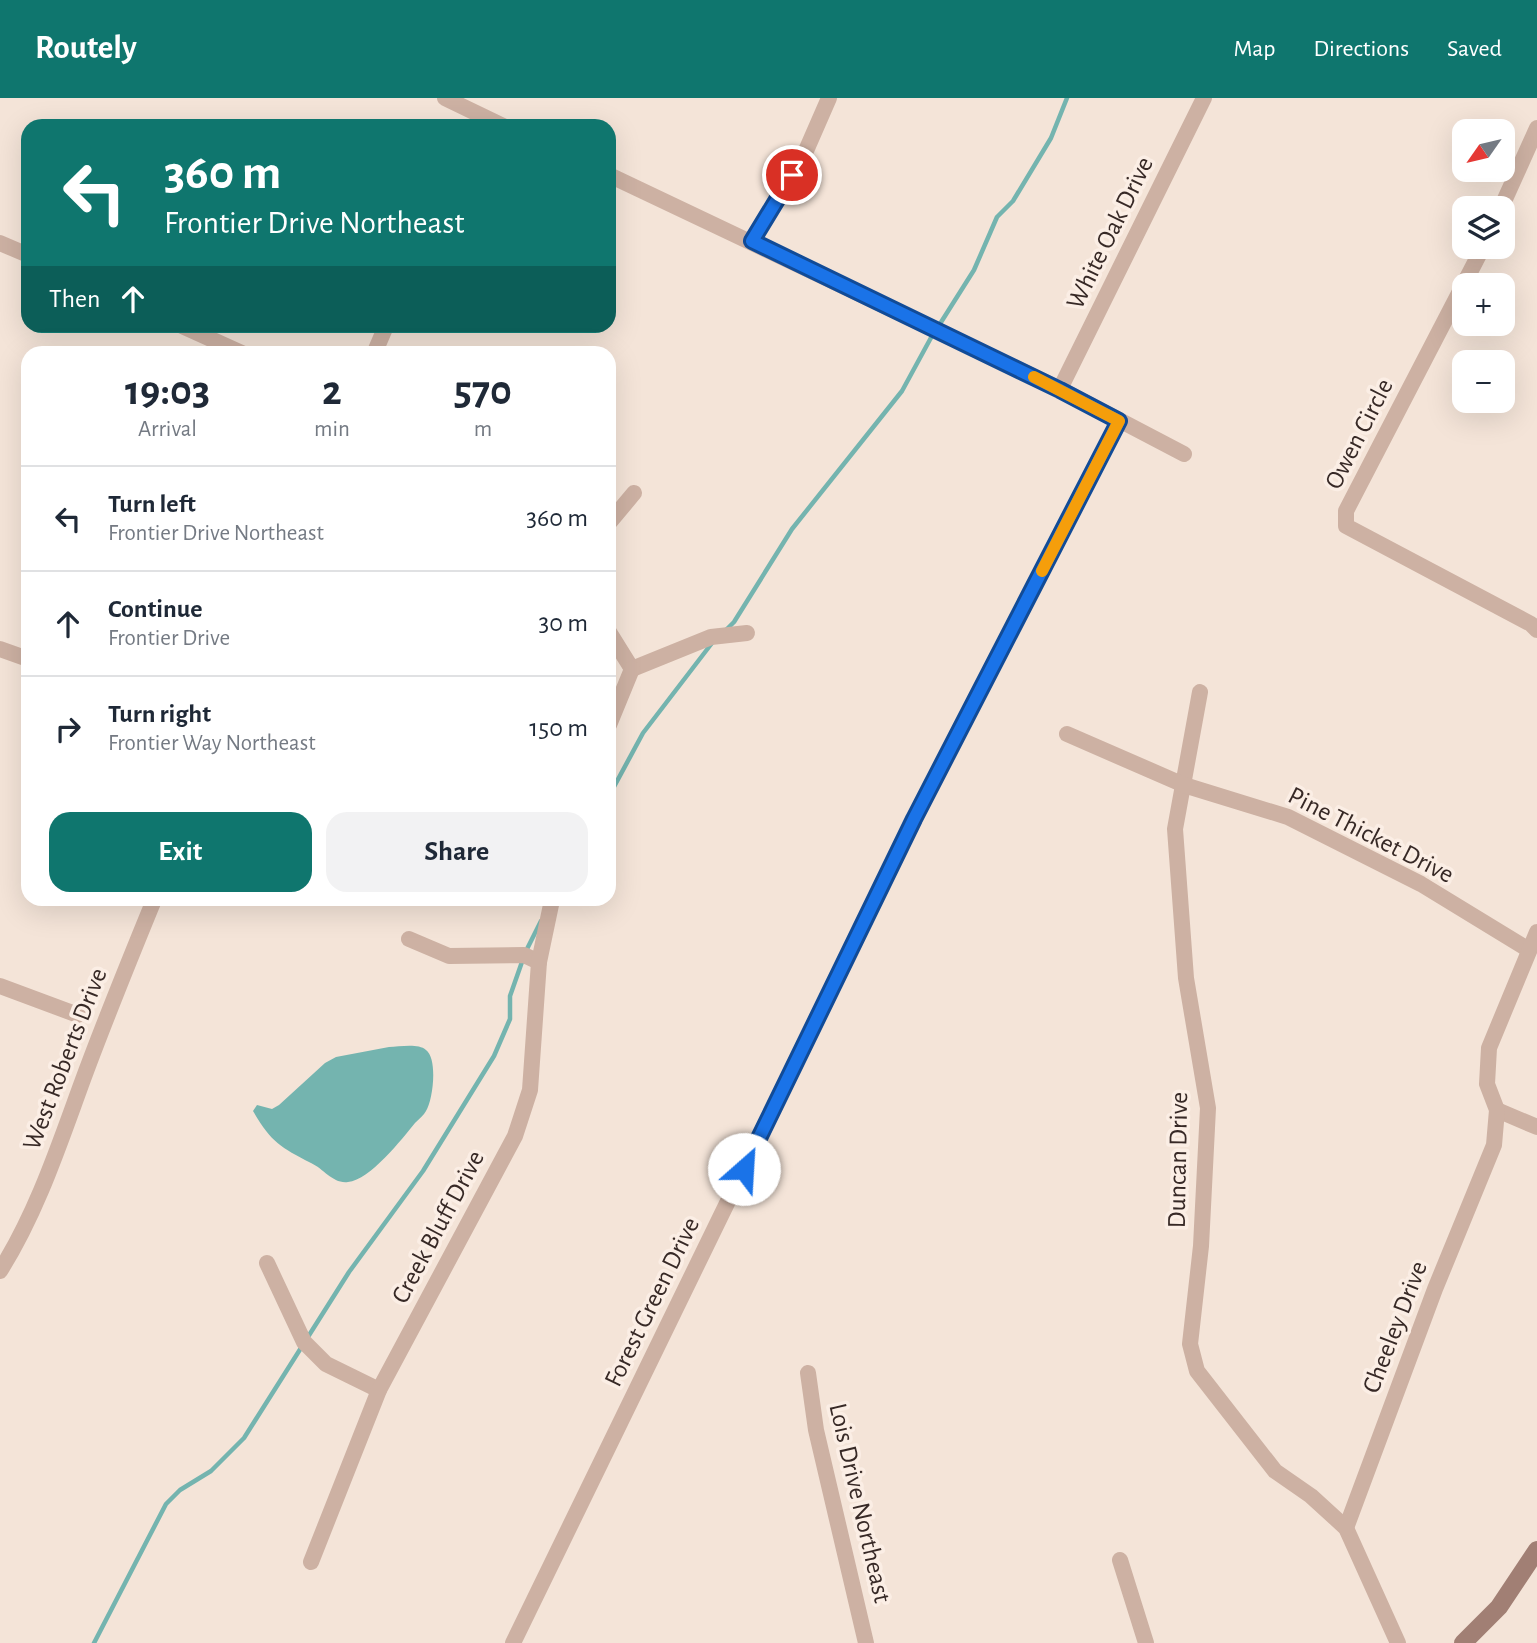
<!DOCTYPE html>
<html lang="en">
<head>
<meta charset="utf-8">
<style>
  :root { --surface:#fff; --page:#f2f2f3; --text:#1f2937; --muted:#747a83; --line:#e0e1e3; --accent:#0f766e }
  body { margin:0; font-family:"Alegreya Sans",sans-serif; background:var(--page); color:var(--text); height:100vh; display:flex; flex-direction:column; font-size:26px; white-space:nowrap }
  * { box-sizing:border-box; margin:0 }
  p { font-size:23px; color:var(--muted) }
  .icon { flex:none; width:38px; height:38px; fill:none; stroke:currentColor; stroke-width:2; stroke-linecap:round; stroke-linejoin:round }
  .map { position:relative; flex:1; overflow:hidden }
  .sheet { position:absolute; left:21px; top:248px; width:595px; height:560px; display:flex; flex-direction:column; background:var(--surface); border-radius:21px; box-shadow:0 7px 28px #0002 }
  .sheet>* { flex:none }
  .guide { position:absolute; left:21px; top:21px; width:595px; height:214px; border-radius:21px; box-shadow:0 7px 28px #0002; background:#0f766e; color:#fff; overflow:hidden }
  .needle { width:46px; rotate:236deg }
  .tools { position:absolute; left:1452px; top:21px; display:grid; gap:14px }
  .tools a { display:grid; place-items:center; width:63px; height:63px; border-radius:14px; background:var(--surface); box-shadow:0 7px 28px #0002; font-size:35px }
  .pin { position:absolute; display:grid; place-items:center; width:60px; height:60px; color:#fff; margin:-30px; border:4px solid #fff; border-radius:50%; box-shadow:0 2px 7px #0007 }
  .me { position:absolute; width:77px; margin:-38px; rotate:26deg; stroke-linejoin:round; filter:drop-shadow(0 0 5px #0008) }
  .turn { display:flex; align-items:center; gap:24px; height:147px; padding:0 28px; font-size:32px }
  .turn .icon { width:91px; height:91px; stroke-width:2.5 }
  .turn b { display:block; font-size:49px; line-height:60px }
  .then { display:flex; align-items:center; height:66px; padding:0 28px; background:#0003; gap:14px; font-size:26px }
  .eta { display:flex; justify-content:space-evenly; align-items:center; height:119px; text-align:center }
  .eta b { font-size:42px; font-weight:700; line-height:49px }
  .cta { display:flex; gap:14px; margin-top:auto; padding:14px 28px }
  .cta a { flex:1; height:80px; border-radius:21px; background:var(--accent); color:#fff; font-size:28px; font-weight:700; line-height:80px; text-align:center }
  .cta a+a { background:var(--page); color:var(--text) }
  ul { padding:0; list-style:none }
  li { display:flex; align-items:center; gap:21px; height:105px; padding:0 28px; border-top:2px solid var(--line) }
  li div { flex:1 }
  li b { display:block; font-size:26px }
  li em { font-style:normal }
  header { display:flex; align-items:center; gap:42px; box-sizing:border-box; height:98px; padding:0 35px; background:var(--accent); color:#fff }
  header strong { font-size:33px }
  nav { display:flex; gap:38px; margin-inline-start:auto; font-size:24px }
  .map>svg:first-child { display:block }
  .water { fill:#74b4af }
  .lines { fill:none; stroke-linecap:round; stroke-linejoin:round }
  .stream { stroke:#74b4af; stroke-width:4.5 }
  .street { stroke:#cdb1a3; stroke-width:16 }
  .secondary { stroke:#a17f74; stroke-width:18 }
  .route-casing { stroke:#114b97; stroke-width:18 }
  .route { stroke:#1a73e8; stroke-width:12 }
  .slow { stroke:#f59e0b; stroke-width:12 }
  .labels { text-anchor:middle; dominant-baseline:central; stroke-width:7; stroke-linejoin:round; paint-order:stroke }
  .street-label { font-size:26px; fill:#372926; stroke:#fbeee5 }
</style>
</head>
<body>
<header>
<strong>Routely</strong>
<nav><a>Map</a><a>Directions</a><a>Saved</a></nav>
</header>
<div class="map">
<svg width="1537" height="1545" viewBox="0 0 1537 1545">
  <rect width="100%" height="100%" fill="#f4e4d8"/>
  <path class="water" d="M389 949C399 949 418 945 426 952 438 961 433 1002 426 1013 424 1017 419 1021 415 1025 402 1041 370 1082 348 1084 333 1086 324 1071 311 1065 280 1049 271 1044 253 1013L257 1007 272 1011 279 1007 325 965 336 959Z"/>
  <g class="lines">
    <g class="stream">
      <path d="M938 229 974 172 997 119 1013 103 1051 40 1067 0"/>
      <path d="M726 532 734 524 792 431 902 293 933 236"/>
      <path d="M609 698 643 635 712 545"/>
      <path d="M526 853 541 823"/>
      <path d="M94 1545 166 1406 180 1392 211 1373 244 1340 349 1174 423 1073 494 958 510 921V898L523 861"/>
    </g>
    <g class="street">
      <path d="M445 0 503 28"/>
      <path d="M609 77 1060 291 1184 356"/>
      <path d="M1501 110 1537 30"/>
      <path d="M752 143 805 55 829 0"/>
      <path d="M0 145 28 157"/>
      <path d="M1483 149 1346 413V428L1531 526 1537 532"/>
      <path d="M182 228 244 256"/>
      <path d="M374 256 386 228"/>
      <path d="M1060 291 1204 0"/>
      <path d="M609 425 634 395"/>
      <path d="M609 534 632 571"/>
      <path d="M0 551 28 561"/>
      <path d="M632 571 711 539 747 535"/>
      <path d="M1200 594 1175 731 1186 880 1208 1010 1201 1148 1190 1246 1197 1273 1275 1373 1311 1398 1346 1430 1398 1545"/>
      <path d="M609 627 632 571"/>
      <path d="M1067 636 1184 687 1288 719 1421 786 1529 852"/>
      <path d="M409 841 449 858 524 857 539 864"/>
      <path d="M0 888 78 917"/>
      <path d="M1497 1012 1537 1029"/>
      <path d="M267 1165 304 1244 326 1266 379 1292"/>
      <path d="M0 1173C36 1116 58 1050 81 987 104 924 129 863 154 802"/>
      <path d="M808 1275 816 1332 866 1545"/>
      <path d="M1346 1430 1435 1191 1494 1047 1497 1012 1487 986 1489 950 1537 834"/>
      <path d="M1120 1462 1146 1545"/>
      <path d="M311 1464 379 1292 515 1038 530 992 539 864 552 802"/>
      <path d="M513 1545 914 721 1119 323"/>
    </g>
    <path class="secondary" d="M1463 1545 1499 1509 1537 1452"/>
  </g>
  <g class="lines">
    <g class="route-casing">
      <path id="route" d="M744 1071 914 721 1119 323 1060 292 752 143 792 77"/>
    </g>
    <use href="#route" class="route"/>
    <path class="slow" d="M1034 279 1119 323 1042 473"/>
  </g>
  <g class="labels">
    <g class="street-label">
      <text transform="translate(1110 135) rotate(-64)">White Oak Drive</text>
      <text transform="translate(1359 336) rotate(-63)">Owen Circle</text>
      <text transform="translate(1371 737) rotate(27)">Pine Thicket Drive</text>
      <text transform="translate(65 961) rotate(-69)">West Roberts Drive</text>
      <text transform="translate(1178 1062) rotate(-89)">Duncan Drive</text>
      <text transform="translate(438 1129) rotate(-62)">Creek Bluff Drive</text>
      <text transform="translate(652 1204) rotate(-64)">Forest Green Drive</text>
      <text transform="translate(1395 1229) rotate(-69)">Cheeley Drive</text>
      <text transform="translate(860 1405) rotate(77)">Lois Drive Northeast</text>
    </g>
  </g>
</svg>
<div class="tools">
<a><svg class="needle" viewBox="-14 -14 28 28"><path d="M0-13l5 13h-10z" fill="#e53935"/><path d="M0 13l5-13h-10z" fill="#747a83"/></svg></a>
<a><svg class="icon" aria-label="layers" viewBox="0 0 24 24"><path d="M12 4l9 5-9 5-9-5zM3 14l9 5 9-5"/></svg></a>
<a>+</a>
<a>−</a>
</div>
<div class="pin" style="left:792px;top:77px;background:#d93025"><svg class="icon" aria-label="arrive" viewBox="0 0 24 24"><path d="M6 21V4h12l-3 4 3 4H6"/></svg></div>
<svg class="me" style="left:744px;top:1071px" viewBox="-20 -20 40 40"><circle r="19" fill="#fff"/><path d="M0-13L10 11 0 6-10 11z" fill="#1a73e8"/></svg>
<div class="guide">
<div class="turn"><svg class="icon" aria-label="left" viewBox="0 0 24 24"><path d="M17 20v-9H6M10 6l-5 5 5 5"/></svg><div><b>360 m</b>Frontier Drive Northeast</div></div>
<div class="then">Then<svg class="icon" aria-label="ahead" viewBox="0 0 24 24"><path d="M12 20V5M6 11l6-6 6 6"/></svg></div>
</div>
<section class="sheet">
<div class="eta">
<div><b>19:03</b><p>Arrival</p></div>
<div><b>2</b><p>min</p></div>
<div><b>570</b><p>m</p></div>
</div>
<ul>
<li><svg class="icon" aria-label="left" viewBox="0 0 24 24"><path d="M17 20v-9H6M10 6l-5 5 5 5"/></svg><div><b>Turn left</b><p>Frontier Drive Northeast</p></div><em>360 m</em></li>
<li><svg class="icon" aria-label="ahead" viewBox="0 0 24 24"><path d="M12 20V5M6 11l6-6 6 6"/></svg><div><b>Continue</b><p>Frontier Drive</p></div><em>30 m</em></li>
<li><svg class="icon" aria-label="right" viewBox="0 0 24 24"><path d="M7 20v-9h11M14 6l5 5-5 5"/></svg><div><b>Turn right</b><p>Frontier Way Northeast</p></div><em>150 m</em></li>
</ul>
<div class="cta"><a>Exit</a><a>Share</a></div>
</section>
</div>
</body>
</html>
